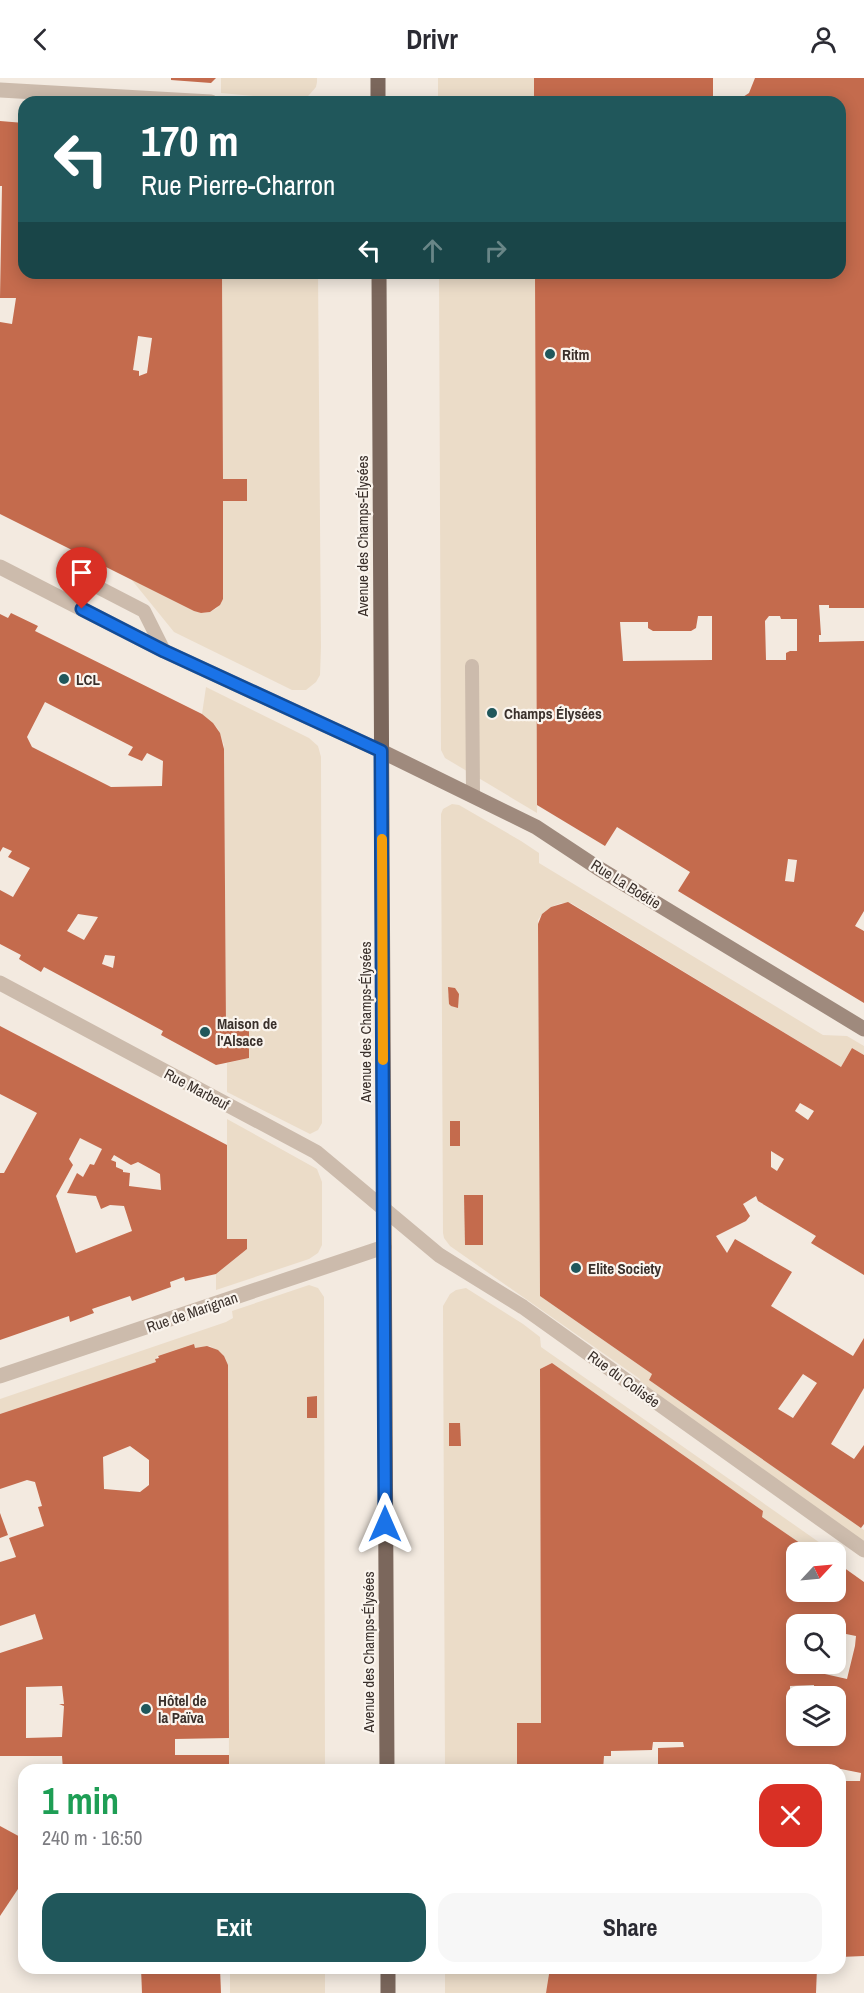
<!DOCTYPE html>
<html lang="en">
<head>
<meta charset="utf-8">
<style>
  :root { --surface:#fff; --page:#f7f7f7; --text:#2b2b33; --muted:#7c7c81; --accent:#20575b }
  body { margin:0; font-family:"Archivo Narrow",sans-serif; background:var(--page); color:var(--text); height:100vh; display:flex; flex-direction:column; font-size:22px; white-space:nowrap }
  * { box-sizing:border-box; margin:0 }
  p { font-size:20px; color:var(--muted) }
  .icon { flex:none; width:33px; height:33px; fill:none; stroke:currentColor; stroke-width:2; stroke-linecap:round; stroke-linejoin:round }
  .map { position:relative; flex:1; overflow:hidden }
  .sheet { position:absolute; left:18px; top:1686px; width:828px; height:210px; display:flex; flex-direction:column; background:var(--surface); border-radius:18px; box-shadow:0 3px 15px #0003 }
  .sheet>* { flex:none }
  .banner { position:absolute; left:18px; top:18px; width:828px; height:183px; border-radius:18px; box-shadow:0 3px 15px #0003; background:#20575b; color:#fff; overflow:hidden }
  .needle { width:39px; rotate:64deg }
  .tools { position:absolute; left:786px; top:1464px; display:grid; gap:12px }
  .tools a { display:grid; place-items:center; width:60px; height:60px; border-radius:12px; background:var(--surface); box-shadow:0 3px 15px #0003; font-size:30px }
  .pin { position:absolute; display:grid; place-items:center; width:51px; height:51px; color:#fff; margin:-62px -26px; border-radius:50% 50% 50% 0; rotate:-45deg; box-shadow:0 0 6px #0007 }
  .pin .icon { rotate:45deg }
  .me { position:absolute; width:66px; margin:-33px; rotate:0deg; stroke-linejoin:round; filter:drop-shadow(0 0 4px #0008) }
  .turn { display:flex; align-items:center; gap:21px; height:126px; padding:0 24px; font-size:27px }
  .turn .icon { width:78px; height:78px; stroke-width:2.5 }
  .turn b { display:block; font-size:42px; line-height:51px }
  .lanes { display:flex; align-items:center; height:57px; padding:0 24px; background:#0003; justify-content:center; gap:30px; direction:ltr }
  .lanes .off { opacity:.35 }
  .round { display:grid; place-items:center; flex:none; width:63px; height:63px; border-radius:18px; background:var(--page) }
  .headline { display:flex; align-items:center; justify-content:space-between; height:102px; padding:0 24px }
  h1 { font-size:36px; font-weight:800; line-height:45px; color:#1e9e55 }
  .cta { display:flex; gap:12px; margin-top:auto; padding:12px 24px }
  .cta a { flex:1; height:69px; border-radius:18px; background:var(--accent); color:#fff; font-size:24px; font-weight:800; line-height:69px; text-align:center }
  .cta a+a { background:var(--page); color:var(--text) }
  header { display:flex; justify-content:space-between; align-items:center; height:78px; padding:0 24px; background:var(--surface); font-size:27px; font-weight:800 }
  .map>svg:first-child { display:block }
  .plaza { fill:#ebdcc8 }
  .building { fill:#c46b4d; fill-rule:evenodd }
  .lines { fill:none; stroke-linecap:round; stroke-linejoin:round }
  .lane { stroke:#ccbbac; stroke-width:14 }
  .street { stroke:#ccbbac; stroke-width:15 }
  .secondary { stroke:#9f8a7d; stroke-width:15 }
  .primary { stroke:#7b675c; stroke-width:15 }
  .route-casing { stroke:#114b97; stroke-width:15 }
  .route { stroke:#1a73e8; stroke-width:10 }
  .slow { stroke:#f59e0b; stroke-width:10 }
  .poi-dot { fill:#20575b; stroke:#faf4ed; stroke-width:2 }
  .labels { text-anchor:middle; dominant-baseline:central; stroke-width:4.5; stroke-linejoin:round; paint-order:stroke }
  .poi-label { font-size:15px; font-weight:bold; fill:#3a302b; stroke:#faf4ed; text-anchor:start }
  .street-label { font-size:15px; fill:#3a302b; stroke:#faf4ed }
</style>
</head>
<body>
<header><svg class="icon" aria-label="back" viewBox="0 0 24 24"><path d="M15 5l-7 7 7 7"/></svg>Drivr<svg class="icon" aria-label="person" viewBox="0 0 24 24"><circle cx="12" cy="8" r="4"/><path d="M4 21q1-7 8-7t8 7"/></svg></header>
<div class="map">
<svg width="864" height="1915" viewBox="0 0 864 1915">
  <rect width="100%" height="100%" fill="#f3eae0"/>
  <g class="plaza">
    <path d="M221 0H317V4L316 9 310 16 307 19 297 22 221 15Z"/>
    <rect x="438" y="0" width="96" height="24"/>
    <path d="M222 195H318L321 569 320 597 316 604 306 612H292L174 554 131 501 201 535 210 534 217 530 223 521V423L247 422V402L223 401Z"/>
    <path d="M439 195H535L537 735 445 680 441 672Z"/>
    <path d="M206 609 309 660 318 668 321 679 322 1045 318 1052 310 1056 227 1014V985L249 980 226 947 224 667 218 651 202 636Z"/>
    <path d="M452 726 459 727 521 763 539 775V785L823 957 847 958 864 968V977L852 970 841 989 571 825H561L551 829 542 836 538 842 540 1218 652 1296 649 1302 864 1452V1467L642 1312 640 1301 450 1168 444 1160 443 1155 441 736 443 731Z"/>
    <path d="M227 1041 317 1091 322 1104V1167L318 1175 309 1181 216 1212V1196L247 1171 246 1161H227Z"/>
    <path d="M309 1207 318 1210 324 1219 325 1692H229L228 1287 222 1276 210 1268 195 1270 194 1267 158 1278 155 1281 156 1284 0 1336V1321L226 1244 233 1240 232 1233Z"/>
    <path d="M466 1210 523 1246 540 1259 541 1269 833 1474H813L760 1438 763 1433 552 1285 540 1291 541 1645 517 1646V1690H541V1692H445L443 1228 450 1216 456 1212Z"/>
    <rect x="230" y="1890" width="95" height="25"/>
    <path d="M445 1890H550V1898L546 1915H445Z"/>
  </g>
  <g class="building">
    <path d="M171 0H216L211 5 171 2Z"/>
    <path d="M534 0H713V20L743 19 749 15 755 0H864V530H829V527H819L821 557H819V564L864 563V833L855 848 864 853V925L678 813 690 794 617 749 605 768 537 727 535 195H840V24H534ZM698 538H712V582L623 583 620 544H648V550L653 553H691L696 550ZM769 538H780L781 541H797V573H790L786 575V582H766L765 543ZM788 781 797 782 794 804 785 803Z"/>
    <path d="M0 43 24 45V195H222L223 401H247V423H223V521L220 527 210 534 201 535 194 533 0 436V244L12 246 16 220H0L2 108H0ZM138 258 152 260 147 295 139 298V293L133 292Z"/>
    <path d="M11 535 38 548 35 553 202 636 213 645 220 655 224 671 226 947H249V980L216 987 161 957 163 953 126 933 44 889 41 894 19 881 21 877 0 866V812L13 819 30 790 8 779 12 773 3 769 0 774V536L8 540ZM45 624 133 669 128 677 142 683 147 675 163 683 162 708 111 709 32 669 27 659ZM78 836 98 839 84 862 67 853ZM105 877 115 878 113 890 102 886Z"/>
    <path d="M568 824 841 989 852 970 864 977V1197L811 1165 816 1158 758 1123 756 1118 743 1126 750 1138 746 1143 716 1158 727 1175 735 1161 792 1194 771 1228 853 1278 864 1260V1310L831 1366 854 1381 864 1367V1446L861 1450 649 1302 652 1296 540 1218 538 846 542 836 551 829ZM800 1025 814 1033 808 1042 795 1033ZM771 1073 784 1081 777 1093 771 1089ZM803 1296 817 1305 793 1340 778 1331Z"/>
    <path d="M448 909 455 910 459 916 458 930 451 928 449 926Z"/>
    <path d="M0 948 227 1067V1161H247V1171L216 1196 185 1203 184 1199 170 1204 171 1209 132 1223 130 1218 92 1231 94 1235 70 1244 69 1238 0 1262V1095H4L37 1035 0 1016ZM80 1060 102 1071 94 1087 90 1086 83 1099 77 1095 67 1115 96 1118 101 1131 110 1127 124 1128 132 1153 76 1175 56 1118 73 1087 69 1081ZM114 1077 131 1087 138 1084 160 1096 161 1112 129 1108 130 1095 123 1094V1092L116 1089V1084L111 1082Z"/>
    <rect x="450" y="1043" width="10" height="25"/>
    <path d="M464 1117H483V1167H465Z"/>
    <path d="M194 1266 195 1270 207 1268 218 1272 224 1278 228 1287 229 1660 175 1661V1677H229V1692H63L62 1678H0V1575L43 1561 35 1536 0 1548V1484L16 1479 9 1460 44 1448 38 1429 42 1428 35 1404 27 1402 0 1411V1336L156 1284 155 1281 159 1280 158 1278ZM130 1368 149 1382V1407L140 1414 104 1411 103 1379ZM62 1608 64 1626H59L64 1628 62 1659 26 1660V1609Z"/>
    <path d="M552 1285 763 1433 762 1439 813 1474H796V1514H836V1484L864 1504V1878L840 1879V1703H860L861 1695 841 1691 658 1692V1670L684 1669 683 1664H653L652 1672 611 1673V1678H604L603 1692H541V1690H517V1645H541L540 1291ZM796 1546H836V1554L856 1558 855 1568 847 1601 816 1594 818 1586H796ZM814 1607V1618H836V1658H796V1624H790V1608Z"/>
    <path d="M317 1318V1340H307V1319Z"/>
    <path d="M449 1345H460L461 1368H449Z"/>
    <path d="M0 1435 8 1457 0 1460Z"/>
    <path d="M0 1748 24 1761V1802L0 1838Z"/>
    <path d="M141 1890H220L221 1915H142Z"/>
    <path d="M550 1890H817L816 1915H546Z"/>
  </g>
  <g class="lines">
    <g class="lane">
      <path d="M84 502 144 533 164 573"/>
      <path d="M472 588 473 716"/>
    </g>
    <g class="street">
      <path d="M0 12 211 24"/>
      <path d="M0 489 164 573 381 673"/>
      <path d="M0 905 316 1074 439 1177 523 1229 864 1472"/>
      <path d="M0 1298 384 1169"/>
    </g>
    <path class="secondary" d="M381 673 536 749 598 790 864 951"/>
    <g class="primary">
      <path d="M378 0V24"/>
      <path d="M379 195 387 1692"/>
      <path d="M388 1890V1915"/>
    </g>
  </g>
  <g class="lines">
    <g class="route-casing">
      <path id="route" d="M82 531 164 573 381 673 385 1446"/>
    </g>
    <use href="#route" class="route"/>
    <path class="slow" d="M382 761 383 982"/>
  </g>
  <g class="poi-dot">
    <circle cx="550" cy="276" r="6"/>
    <circle cx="64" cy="601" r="6"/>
    <circle cx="492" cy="635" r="6"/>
    <circle cx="205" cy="954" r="6"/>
    <circle cx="576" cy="1190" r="6"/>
    <circle cx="146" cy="1631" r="6"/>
  </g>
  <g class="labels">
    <g class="poi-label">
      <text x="562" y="276">Ritm</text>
      <text x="76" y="601">LCL</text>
      <text x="504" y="635">Champs Élysées</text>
      <text x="217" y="945">Maison de<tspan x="217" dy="17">l'Alsace</tspan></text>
      <text x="588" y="1190">Elite Society</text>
      <text x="158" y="1622">Hôtel de<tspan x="158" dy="17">la Païva</tspan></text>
    </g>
    <g class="street-label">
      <text transform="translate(362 458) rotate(-90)">Avenue des Champs-Élysées</text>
      <text transform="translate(626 806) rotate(32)">Rue La Boétie</text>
      <text transform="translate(365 944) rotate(-90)">Avenue des Champs-Élysées</text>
      <text transform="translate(197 1011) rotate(28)">Rue Marbeuf</text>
      <text transform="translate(192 1234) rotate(-19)">Rue de Marignan</text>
      <text transform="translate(624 1301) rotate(36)">Rue du Colisée</text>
      <text transform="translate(368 1574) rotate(-90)">Avenue des Champs-Élysées</text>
    </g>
  </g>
</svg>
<div class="tools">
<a><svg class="needle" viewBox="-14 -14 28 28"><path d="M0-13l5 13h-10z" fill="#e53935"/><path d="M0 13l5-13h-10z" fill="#7c7c81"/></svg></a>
<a><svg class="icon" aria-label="search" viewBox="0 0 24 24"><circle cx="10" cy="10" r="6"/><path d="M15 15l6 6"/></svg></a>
<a><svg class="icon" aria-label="layers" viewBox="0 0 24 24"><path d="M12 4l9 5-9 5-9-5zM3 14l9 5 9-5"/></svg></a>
</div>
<div class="pin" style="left:82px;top:531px;background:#d93025"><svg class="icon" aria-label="arrive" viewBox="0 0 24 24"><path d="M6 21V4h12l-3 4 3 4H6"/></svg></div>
<svg class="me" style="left:385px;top:1446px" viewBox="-20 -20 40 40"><path d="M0-17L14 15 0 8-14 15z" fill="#1a73e8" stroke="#fff" stroke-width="4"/></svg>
<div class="banner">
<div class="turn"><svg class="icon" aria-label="left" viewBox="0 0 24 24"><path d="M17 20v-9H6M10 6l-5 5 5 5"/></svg><div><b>170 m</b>Rue Pierre-Charron</div></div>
<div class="lanes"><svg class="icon" aria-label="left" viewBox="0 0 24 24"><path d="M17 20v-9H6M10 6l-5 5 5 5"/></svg><svg class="icon off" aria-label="ahead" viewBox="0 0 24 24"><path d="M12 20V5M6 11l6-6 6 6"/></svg><svg class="icon off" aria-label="right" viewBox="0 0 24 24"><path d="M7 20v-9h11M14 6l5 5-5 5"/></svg></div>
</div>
<section class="sheet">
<div class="headline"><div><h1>1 min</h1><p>240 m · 16:50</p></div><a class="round" style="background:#d93025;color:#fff"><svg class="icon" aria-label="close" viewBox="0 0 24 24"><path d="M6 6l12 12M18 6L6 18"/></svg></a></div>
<div class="cta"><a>Exit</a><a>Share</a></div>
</section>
</div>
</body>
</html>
